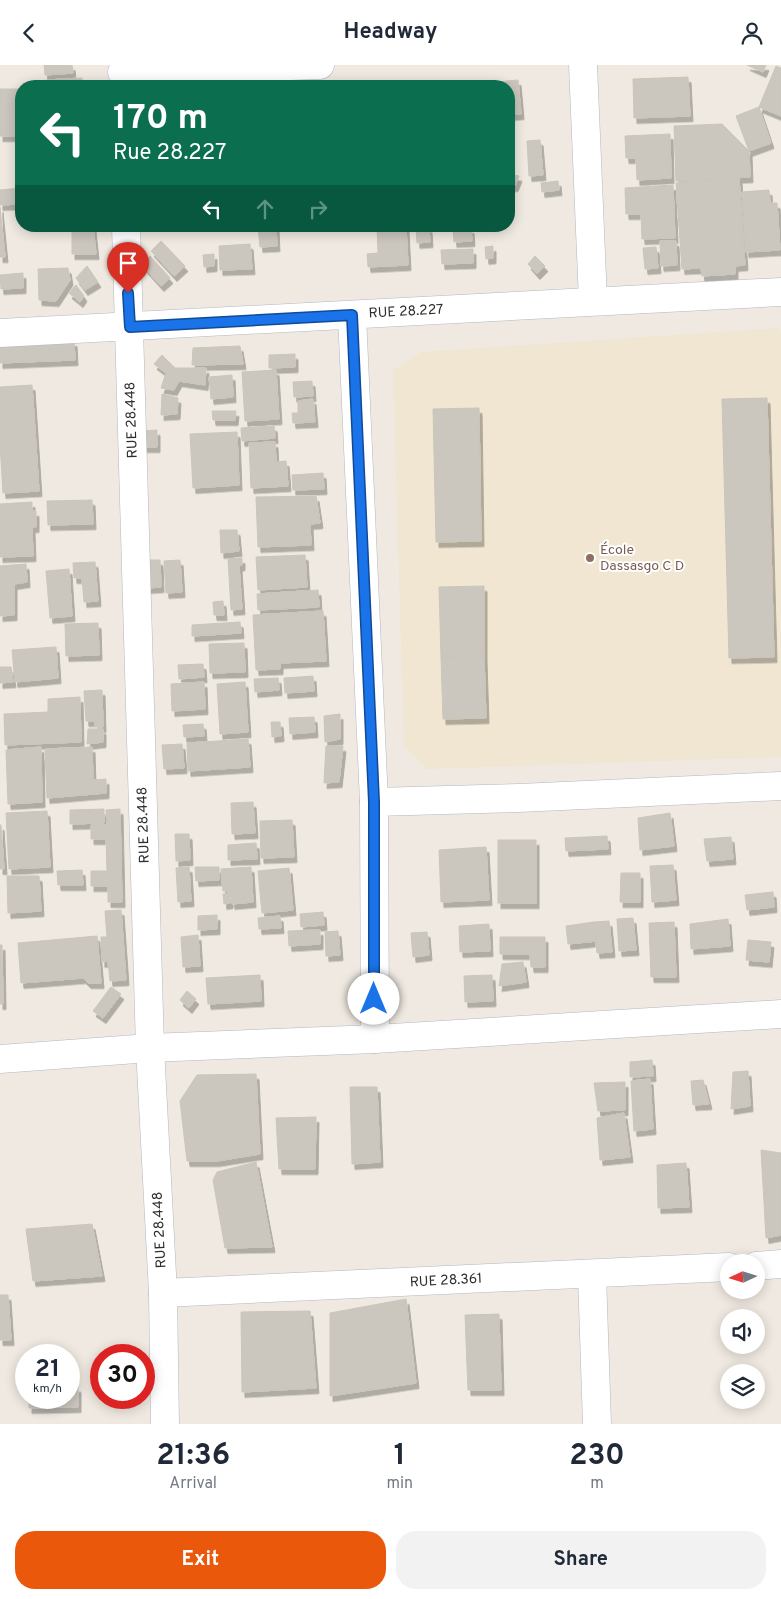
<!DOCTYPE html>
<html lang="en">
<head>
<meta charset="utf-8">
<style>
  :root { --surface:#fff; --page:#f2f2f3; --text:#1f2937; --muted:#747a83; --accent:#ea580c }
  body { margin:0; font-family:Overpass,sans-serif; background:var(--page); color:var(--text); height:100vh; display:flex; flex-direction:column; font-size:19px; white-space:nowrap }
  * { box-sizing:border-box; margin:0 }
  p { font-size:16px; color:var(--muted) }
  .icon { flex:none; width:28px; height:28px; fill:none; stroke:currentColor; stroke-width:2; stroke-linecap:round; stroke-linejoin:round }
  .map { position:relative; height:1359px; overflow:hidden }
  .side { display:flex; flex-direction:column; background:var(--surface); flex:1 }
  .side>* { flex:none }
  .hud { position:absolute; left:15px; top:15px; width:500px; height:152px; border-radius:20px; box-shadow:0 2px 12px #0003; background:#0b6e4f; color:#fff; overflow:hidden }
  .needle { width:32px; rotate:266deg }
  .controls { position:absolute; left:720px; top:1189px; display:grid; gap:10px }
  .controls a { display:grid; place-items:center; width:45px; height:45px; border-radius:50%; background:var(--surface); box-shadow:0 2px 12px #0003; font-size:25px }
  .speed { position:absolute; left:15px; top:1279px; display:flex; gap:10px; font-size:25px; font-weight:700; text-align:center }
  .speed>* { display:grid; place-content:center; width:65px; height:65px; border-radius:50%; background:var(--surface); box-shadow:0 2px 12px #0003; line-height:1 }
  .speed small { font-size:12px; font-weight:400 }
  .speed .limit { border:8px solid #d22; background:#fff; color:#111 }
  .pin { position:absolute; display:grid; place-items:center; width:42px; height:42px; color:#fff; margin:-51px -21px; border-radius:50% 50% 50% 0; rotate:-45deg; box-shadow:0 0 5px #0007 }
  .pin .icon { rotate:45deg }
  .me { position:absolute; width:55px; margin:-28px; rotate:0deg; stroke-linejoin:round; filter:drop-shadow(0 0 4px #0008) }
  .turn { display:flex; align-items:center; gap:18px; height:105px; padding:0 15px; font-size:22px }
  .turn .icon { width:65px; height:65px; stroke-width:2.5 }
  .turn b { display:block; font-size:35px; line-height:42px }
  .lanes { display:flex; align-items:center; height:48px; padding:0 15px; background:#0003; justify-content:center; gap:25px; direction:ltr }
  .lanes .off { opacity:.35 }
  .eta { display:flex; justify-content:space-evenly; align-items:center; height:85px; text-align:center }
  .eta b { font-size:30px; font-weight:700; line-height:35px }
  .action { display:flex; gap:10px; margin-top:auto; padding:10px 15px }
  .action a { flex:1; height:58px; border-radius:20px; background:var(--accent); color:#fff; font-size:20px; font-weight:700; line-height:58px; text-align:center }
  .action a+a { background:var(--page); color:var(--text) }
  header { display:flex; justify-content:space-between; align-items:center; height:65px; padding:0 15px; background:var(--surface); font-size:22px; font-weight:700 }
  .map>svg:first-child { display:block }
  .education { fill:#f0e6d1 }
  .building { fill:#cbc7bf; stroke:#cbc5ba; filter:url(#shadow) }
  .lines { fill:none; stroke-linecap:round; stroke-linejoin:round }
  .minor-casing { stroke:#b4b7c1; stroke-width:29 }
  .minor { stroke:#fff; stroke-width:28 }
  .route-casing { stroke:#114b97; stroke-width:12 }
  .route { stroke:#1a73e8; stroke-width:9 }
  .education-dot { fill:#8d6e63; stroke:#fff; stroke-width:2 }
  .labels { text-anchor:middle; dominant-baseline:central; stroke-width:4; stroke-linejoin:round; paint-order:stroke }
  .street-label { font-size:14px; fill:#2e2e2e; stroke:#fff }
  .education-label { font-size:14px; fill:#785e54; stroke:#fff; text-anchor:start }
</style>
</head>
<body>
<header><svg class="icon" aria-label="back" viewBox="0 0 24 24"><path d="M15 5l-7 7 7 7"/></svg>Headway<svg class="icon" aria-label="person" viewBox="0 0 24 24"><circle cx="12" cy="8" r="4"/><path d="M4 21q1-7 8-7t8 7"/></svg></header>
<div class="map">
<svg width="781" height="1359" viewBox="0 0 781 1359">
  <defs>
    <filter id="shadow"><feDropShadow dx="3" dy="5.5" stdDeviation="0" flood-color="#0004"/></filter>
  </defs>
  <rect width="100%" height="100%" fill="#efe9e1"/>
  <path class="education" d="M777 263 781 267V692L426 704 404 680 393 305 421 287Z"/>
  <g class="building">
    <path d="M44 0H72L73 8 45 10Z"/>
    <path d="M747 0H766L763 7Z"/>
    <path d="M776 1 781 3V51L759 42Z"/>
    <path d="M688 12 690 51 634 53 633 14Z"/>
    <path d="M82 13V21H47L46 15Z"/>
    <path d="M518 15 521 49 509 50V21H474V19Z"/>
    <rect x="0" y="24" width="21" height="47"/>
    <path d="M759 42 771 78 749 86 736 51Z"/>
    <path d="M722 59 749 86 750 112 676 116 674 61Z"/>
    <path d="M670 69 671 113 637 115 636 93H626L625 71Z"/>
    <path d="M540 75 543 110 529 111 527 76Z"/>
    <path d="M509 109 519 111 515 121H509Z"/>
    <path d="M739 113 745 200 735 201V209L702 211 701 203 682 204 676 118Z"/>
    <path d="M558 116 559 125 542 127 541 118Z"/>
    <path d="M673 120 675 173 642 174 641 149H626L625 123Z"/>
    <path d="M21 123V139L0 140V125Z"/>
    <path d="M769 125 770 138H777L780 185 746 187 742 127Z"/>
    <path d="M0 142 5 192H0Z"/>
    <path d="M72 161H93L96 189H72Z"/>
    <path d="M258 161H276L277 181 260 182Z"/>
    <path d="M377 161H406L408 200 368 202 367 189 378 188Z"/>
    <path d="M429 162 430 177 417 178 416 163Z"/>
    <path d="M471 163 472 176 454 177 453 164Z"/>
    <path d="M161 176 185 201 174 211 151 186Z"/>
    <path d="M660 176H676L677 200 661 201Z"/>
    <path d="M250 179 252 204 220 205 219 181Z"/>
    <path d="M493 181V193L486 194 485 182Z"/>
    <path d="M656 182 658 203 645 204 643 183Z"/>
    <path d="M473 184V198L442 199 441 185Z"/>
    <path d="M214 189V201L204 202 203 190Z"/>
    <path d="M150 191 170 213 161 221 142 200Z"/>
    <path d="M535 191 545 201 537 209 528 199Z"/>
    <path d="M87 201 98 217 85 225 76 213Z"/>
    <path d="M68 203 70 215 56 236 39 235 38 204Z"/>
    <path d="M23 208V223L1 224 0 210Z"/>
    <path d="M76 220 84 231 80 237 69 228Z"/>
    <path d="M74 276 75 295 0 298V279Z"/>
    <path d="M240 281 243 299 192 300 193 283Z"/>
    <path d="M295 289V302L269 303V290Z"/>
    <path d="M162 290 175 303H206L205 320 179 316 174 325 161 323 166 308 154 299Z"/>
    <path d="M276 305 279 354 245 356 242 307Z"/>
    <path d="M232 310 233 332 211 334 209 312Z"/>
    <path d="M312 316 313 331 294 332 293 317Z"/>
    <path d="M32 320 39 426 3 428 0 379V322Z"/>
    <path d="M162 329 178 333 177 349 161 350Z"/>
    <path d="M767 333 774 592 729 593 722 334Z"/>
    <path d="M313 334 315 357 293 358 292 348H298V336Z"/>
    <path d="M479 343 481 476 436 477 433 344Z"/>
    <path d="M212 346H236L235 355H213Z"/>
    <path d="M274 361 275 373 242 376 241 363Z"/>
    <path d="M157 365V382H144L143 366Z"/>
    <path d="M237 367 239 420 193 423 190 369Z"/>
    <path d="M275 377 276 397 286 396 288 421 251 423 249 378Z"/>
    <path d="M323 408 324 424 293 425 292 410Z"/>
    <path d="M316 431 320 458 310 459 311 480 258 482 256 432Z"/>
    <path d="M92 435 93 459 48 460 47 436Z"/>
    <path d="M32 437V446H36V462H32L33 491 0 492V439Z"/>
    <path d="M220 465H237L239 486 221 488Z"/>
    <path d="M305 490 307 522 258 525 256 492Z"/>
    <path d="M242 493V500L239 501 242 544 231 545 228 494Z"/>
    <path d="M146 495H160L161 522 148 523Z"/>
    <path d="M180 495 182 527 166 528 164 496Z"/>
    <path d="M95 497 98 536 84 537 82 513H74L73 498Z"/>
    <path d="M26 499 27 517 14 519V550L0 551V501Z"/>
    <path d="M69 504 72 551 50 553 46 506Z"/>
    <path d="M484 521V591L441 592 439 522Z"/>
    <path d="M318 525 319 542 258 545 257 529Z"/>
    <path d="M223 536 224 550H214L213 537Z"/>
    <path d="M323 546 326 596 280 598V604L256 605 253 550Z"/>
    <path d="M240 557 241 568 192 571V560Z"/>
    <path d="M98 558 99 590 66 591 65 559Z"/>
    <path d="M244 578 245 607 210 608 209 579Z"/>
    <path d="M56 582 58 613 15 617 12 585Z"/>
    <path d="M484 591 486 653 443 654 441 592Z"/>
    <path d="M203 599 204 612 179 614 178 600Z"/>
    <path d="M0 602H11L13 617 0 618Z"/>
    <path d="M313 611 314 626 285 628 284 613Z"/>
    <path d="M278 613 279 625 255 627 254 614Z"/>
    <path d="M204 617 205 644 172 646 171 619Z"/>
    <path d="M245 617 248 667 220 669 217 619Z"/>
    <path d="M102 625 103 662H95V656H86L84 626Z"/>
    <path d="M80 632 81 677 5 680 4 649 48 647V634Z"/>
    <path d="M340 649V674L325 677 324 651Z"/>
    <path d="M314 652 315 667 290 669 289 653Z"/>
    <path d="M271 657H280L281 671 272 672Z"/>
    <path d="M203 659 204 671 184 672 183 660Z"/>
    <path d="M88 664H103V677L87 679Z"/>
    <path d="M248 674 250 702 188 706 187 678Z"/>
    <path d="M182 679 184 703 164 704 162 680Z"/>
    <path d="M326 681H343L339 717 324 718Z"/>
    <path d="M41 682 42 737 8 739 6 685Z"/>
    <path d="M92 682 93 715 106 714V728L47 733 45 684Z"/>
    <path d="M253 737 255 768 232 769 231 738Z"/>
    <path d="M104 744V758L70 759V745Z"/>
    <path d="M120 744 122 837H108V821H91V806H107L106 774H91V760H107L106 745Z"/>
    <path d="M47 746 50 802 9 804 6 748Z"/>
    <path d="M670 748 674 781 640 785 638 753Z"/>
    <path d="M292 755 294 792 261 793 260 756Z"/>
    <path d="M0 760H1L4 804H0Z"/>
    <path d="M175 769H189L190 795 176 796Z"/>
    <path d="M607 771 608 784 566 786 565 773Z"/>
    <path d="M731 772 733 794 707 796 704 774Z"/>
    <rect x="498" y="775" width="38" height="63"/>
    <path d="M256 778 257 794 228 795V780Z"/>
    <path d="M486 782 489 835 441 837 439 785Z"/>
    <path d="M673 800 676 835 652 837 650 801Z"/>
    <path d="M189 802 191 836 178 837 176 803Z"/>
    <path d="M195 802H219V815L196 816Z"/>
    <path d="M251 802 253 837 232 839 231 826H223L221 804Z"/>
    <path d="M289 803 293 845 262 848 258 806Z"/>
    <path d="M82 805 83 820H58L57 806Z"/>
    <path d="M621 808H640V837H620Z"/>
    <path d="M7 811H39L41 846 8 848Z"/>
    <path d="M773 827 774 842 747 845 745 830Z"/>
    <path d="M230 828V838L224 839 223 829Z"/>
    <path d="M121 845 126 915 110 916 108 896 102 897 101 872H107L105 846Z"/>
    <path d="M323 847 324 860 301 862 300 849Z"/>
    <path d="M217 850V864L198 865V851Z"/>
    <path d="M280 851 281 863 259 864 258 853Z"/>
    <path d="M633 853 636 885 619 886 617 854Z"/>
    <path d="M728 854 730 881 691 884 690 859Z"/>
    <path d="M609 856 612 887 597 888 594 857Z"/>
    <path d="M594 857 597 876 568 879 566 861Z"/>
    <path d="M674 857 676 912H651L649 858Z"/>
    <path d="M489 859 490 886 460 887 459 861Z"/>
    <path d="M320 865V879L289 881 288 866Z"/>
    <path d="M338 866 340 890 326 891 325 867Z"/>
    <path d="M427 867 429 890 413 892 411 868Z"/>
    <path d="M198 870 200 901 183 902 181 872Z"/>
    <path d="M97 871 101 918H88L83 913 21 918 18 878Z"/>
    <path d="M500 872H545V902H531L530 889H500Z"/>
    <path d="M748 875 771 877 769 897 746 895Z"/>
    <path d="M0 880H2L3 939H0Z"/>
    <path d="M523 897 526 917 499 921 502 899Z"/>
    <path d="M260 910 261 936 208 939 206 913Z"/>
    <path d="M492 910 493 936 465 937 464 911Z"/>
    <path d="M111 922 121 929 103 953 93 946Z"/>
    <path d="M187 926 196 934 189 943 180 935Z"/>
    <path d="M652 995 653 1011 630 1012V997Z"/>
    <path d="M748 1006 750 1041 731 1044 733 1007Z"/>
    <path d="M256 1009 260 1089 217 1096H187L180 1036 197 1010Z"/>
    <path d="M650 1014 653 1064 634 1066 631 1016Z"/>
    <path d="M703 1015 709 1039 693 1040 691 1016Z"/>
    <path d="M625 1017V1045L598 1046 594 1018Z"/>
    <path d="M350 1022H377L380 1097 352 1099Z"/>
    <path d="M624 1048 630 1092 600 1095 597 1053Z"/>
    <path d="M316 1052 315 1104H279L276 1053Z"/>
    <path d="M761 1085 781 1088V1170L766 1173Z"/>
    <path d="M256 1097 272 1182 225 1183 213 1115 217 1107Z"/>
    <path d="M686 1098 689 1142 658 1143 657 1100Z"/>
    <path d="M92 1159 102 1211 33 1216 26 1164Z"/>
    <path d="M0 1230H8L11 1275H0Z"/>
    <path d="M406 1234 416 1318 330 1331V1248Z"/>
    <path d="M310 1246 316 1323 242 1327 241 1247Z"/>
    <path d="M499 1249 501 1325H468L465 1250Z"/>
    <path d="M69 1294H70L72 1322H78V1342L29 1343V1332H69Z"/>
  </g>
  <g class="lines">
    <g class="minor-casing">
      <g id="minor">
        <path d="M583 0 593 236"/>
        <path d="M122 7 320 0"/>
        <path d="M126 161 150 983 163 1228 165 1359"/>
        <path d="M352 250 374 737"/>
        <path d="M0 268 781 227"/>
        <path d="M375 974 374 737 519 733 781 721"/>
        <path d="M0 994 150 983 375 974 781 949"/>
        <path d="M756 1201 781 1199"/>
        <path d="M592 1210 597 1359"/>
        <path d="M163 1228 729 1202"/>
      </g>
    </g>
    <use href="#minor" class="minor"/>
  </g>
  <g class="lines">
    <g class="route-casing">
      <path id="route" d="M128 228 130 262 352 250 374 737V934"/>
    </g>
    <use href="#route" class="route"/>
  </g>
  <circle class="education-dot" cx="590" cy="493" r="5"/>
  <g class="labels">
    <g class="street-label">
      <text transform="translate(406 247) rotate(-3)">RUE 28.227</text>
      <text transform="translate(132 355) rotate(-92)">RUE 28.448</text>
      <text transform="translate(144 760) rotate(-92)">RUE 28.448</text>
      <text transform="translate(160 1165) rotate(-93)">RUE 28.448</text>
      <text transform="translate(446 1216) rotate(-3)">RUE 28.361</text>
    </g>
    <g class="education-label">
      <text x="600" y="485">École<tspan x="600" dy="16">Dassasgo C D</tspan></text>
    </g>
  </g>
</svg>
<div class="controls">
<a><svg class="needle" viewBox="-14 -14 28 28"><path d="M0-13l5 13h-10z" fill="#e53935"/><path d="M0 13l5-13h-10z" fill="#747a83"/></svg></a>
<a><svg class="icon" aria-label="sound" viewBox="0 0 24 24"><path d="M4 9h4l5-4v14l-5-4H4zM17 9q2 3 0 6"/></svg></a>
<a><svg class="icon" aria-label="layers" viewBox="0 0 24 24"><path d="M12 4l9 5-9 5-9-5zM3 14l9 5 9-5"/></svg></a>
</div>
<div class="speed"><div>21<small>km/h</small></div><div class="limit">30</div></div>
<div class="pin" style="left:128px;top:228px;background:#d93025"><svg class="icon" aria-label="arrive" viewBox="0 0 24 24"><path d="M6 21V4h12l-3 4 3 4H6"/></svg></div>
<svg class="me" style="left:374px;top:934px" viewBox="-20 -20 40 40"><circle r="19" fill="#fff"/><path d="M0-13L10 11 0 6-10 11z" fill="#1a73e8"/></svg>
<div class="hud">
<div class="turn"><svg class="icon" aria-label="left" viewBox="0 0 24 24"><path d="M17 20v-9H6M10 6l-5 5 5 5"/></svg><div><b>170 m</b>Rue 28.227</div></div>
<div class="lanes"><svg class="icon" aria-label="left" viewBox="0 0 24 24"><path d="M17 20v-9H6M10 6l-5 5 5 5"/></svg><svg class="icon off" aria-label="ahead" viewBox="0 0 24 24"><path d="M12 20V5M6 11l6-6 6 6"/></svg><svg class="icon off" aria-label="right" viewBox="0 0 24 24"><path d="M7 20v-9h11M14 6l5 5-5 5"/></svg></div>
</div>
</div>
<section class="side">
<div class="eta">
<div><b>21:36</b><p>Arrival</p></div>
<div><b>1</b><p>min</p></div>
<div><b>230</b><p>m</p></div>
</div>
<div class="action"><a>Exit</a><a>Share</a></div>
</section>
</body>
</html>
